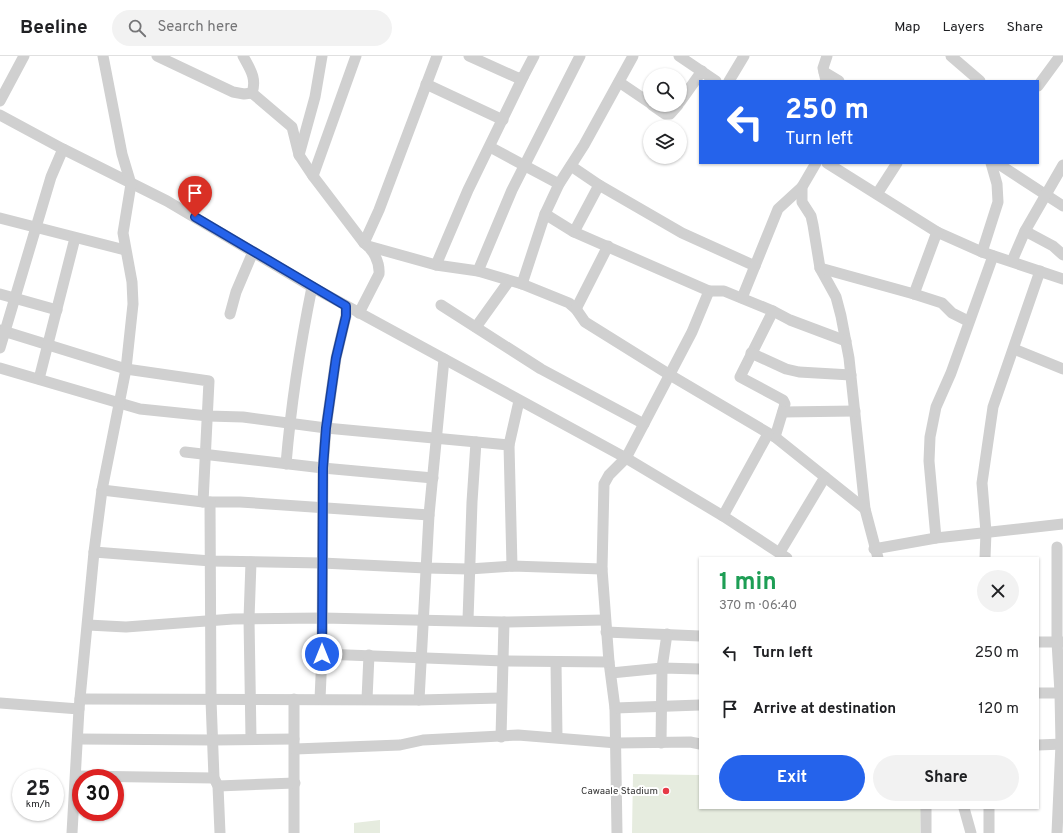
<!DOCTYPE html>
<html lang="en">
<head>
<meta charset="utf-8">
<style>
  :root { --surface:#fff; --page:#f2f2f2; --text:#202124; --muted:#757577; --line:#e0e0e0; --accent:#2563eb }
  body { margin:0; font-family:Overpass,sans-serif; background:var(--page); color:var(--text); height:100vh; display:flex; flex-direction:column; font-size:15px; white-space:nowrap }
  * { box-sizing:border-box; margin:0 }
  p { font-size:13px; color:var(--muted) }
  .icon { flex:none; width:22px; height:22px; fill:none; stroke:currentColor; stroke-width:2; stroke-linecap:round; stroke-linejoin:round }
  .map { position:relative; flex:1; overflow:hidden }
  .details { position:absolute; left:699px; top:501px; width:340px; height:252px; display:flex; flex-direction:column; background:var(--surface); border-radius:0px; box-shadow:0 1px 3px #0004 }
  .details>* { flex:none }
  .hud { position:absolute; left:699px; top:24px; width:340px; height:84px; border-radius:0px; box-shadow:0 1px 3px #0004; background:#2563eb; color:#fff; overflow:hidden }
  .fabs { position:absolute; left:643px; top:12px; display:grid; gap:8px }
  .fabs a { display:grid; place-items:center; width:44px; height:44px; border-radius:50%; background:var(--surface); box-shadow:0 1px 3px #0004; font-size:20px }
  .speed { position:absolute; left:12px; top:713px; display:flex; gap:8px; font-size:20px; font-weight:700; text-align:center }
  .speed>* { display:grid; place-content:center; width:52px; height:52px; border-radius:50%; background:var(--surface); box-shadow:0 1px 3px #0004; line-height:1 }
  .speed small { font-size:10px; font-weight:400 }
  .speed .limit { border:6px solid #d22; background:#fff; color:#111 }
  .pin { position:absolute; display:grid; place-items:center; width:34px; height:34px; color:#fff; margin:-41px -17px; border-radius:50% 50% 50% 0; rotate:-45deg; box-shadow:0 0 4px #0007 }
  .pin .icon { rotate:45deg }
  .me { position:absolute; width:44px; margin:-22px; rotate:0deg; stroke-linejoin:round; filter:drop-shadow(0 0 3px #0008) }
  .turn { display:flex; align-items:center; gap:14px; height:84px; padding:0 20px; font-size:18px }
  .turn .icon { width:52px; height:52px; stroke-width:2.5 }
  .turn b { display:block; font-size:28px; line-height:34px }
  .round { display:grid; place-items:center; flex:none; width:42px; height:42px; border-radius:21px; background:var(--page) }
  .summary { display:flex; align-items:center; justify-content:space-between; height:68px; padding:0 20px }
  h1 { font-size:24px; font-weight:700; line-height:30px; color:#1e9e55 }
  .cta { display:flex; gap:8px; margin-top:auto; padding:8px 20px }
  .cta a { flex:1; height:46px; border-radius:24px; background:var(--accent); color:#fff; font-size:16px; font-weight:700; line-height:46px; text-align:center }
  .cta a+a { background:var(--page); color:var(--text) }
  ul { padding:0; list-style:none }
  li { display:flex; align-items:center; gap:12px; height:56px; padding:0 20px }
  li div { flex:1 }
  li b { display:block; font-size:15px }
  li em { font-style:normal }
  header { display:flex; align-items:center; gap:24px; box-sizing:border-box; height:56px; padding:0 20px; background:var(--surface); border-bottom:1px solid var(--line) }
  header strong { font-size:19px }
  nav { display:flex; gap:22px; margin-inline-start:auto; font-size:14px }
  .search { width:280px; height:36px; background:var(--page); display:flex; align-items:center; gap:10px; box-sizing:border-box; padding:0 14px; border-radius:22px; color:var(--muted); font-size:15px }
  .map>svg:first-child { display:block }
  .green { fill:#e6ecdf }
  .lines { fill:none; stroke-linecap:round; stroke-linejoin:round }
  .street { stroke:#d0d0d0; stroke-width:11 }
  .route-casing { stroke:#184099; stroke-width:10 }
  .route { stroke:#2563eb; stroke-width:7 }
  .poi-dot { fill:#e63946; stroke:#fff; stroke-width:1.5 }
  .labels { text-anchor:middle; dominant-baseline:central; stroke-width:4; stroke-linejoin:round; paint-order:stroke }
  .poi-label { font-size:10px; fill:#333; stroke:#fff; text-anchor:end }
</style>
</head>
<body>
<header>
<strong>Beeline</strong>
<div class="search"><svg class="icon" aria-label="search" viewBox="0 0 24 24"><circle cx="10" cy="10" r="6"/><path d="M15 15l6 6"/></svg>Search here</div>
<nav><a>Map</a><a>Layers</a><a>Share</a></nav>
</header>
<div class="map">
<svg width="1063" height="777" viewBox="0 0 1063 777">
  <rect width="100%" height="100%" fill="#fff"/>
  <g class="green">
    <path d="M633 718 700 719V752H921L920 777H632Z"/>
    <path d="M380 764V777H354V767Z"/>
  </g>
  <g class="lines">
    <g class="street">
      <path d="M157 0 233 36 244 38 252 37"/>
      <path d="M243 0C250 13 257 22 252 37L292 71 299 99 313 120 364 187C373 193 380 206 379 218L359 257"/>
      <path d="M469 0 518 22 523 21 534 0"/>
      <path d="M679 0 716 25"/>
      <path d="M951 0 980 25"/>
      <path d="M824 16 839 25"/>
      <path d="M729 25 744 0"/>
      <path d="M826 25 823 12 827 0"/>
      <path d="M619 26 650 47"/>
      <path d="M426 28 503 64"/>
      <path d="M1038 30 1060 0"/>
      <path d="M0 45 24 0"/>
      <path d="M680 46 702 15"/>
      <path d="M652 49 665 58H670L678 49"/>
      <path d="M0 59 63 93 167 145 312 231 626 402 723 460 787 502"/>
      <path d="M490 91 559 128"/>
      <path d="M299 99 315 41 322 0"/>
      <path d="M816 107 802 131V146L811 160 813 169 820 212 836 241 841 260 849 302 865 453 878 502"/>
      <path d="M827 107 937 176 982 196 1063 223"/>
      <path d="M997 107 1063 150"/>
      <path d="M571 110 599 129 682 177 755 210"/>
      <path d="M313 120 356 0"/>
      <path d="M877 138 897 107"/>
      <path d="M545 158 574 176 709 235 692 276 626 402 609 419 604 428 602 513 609 606 615 652 617 777"/>
      <path d="M0 162 125 194"/>
      <path d="M1025 175 1053 190 1063 199"/>
      <path d="M574 176 599 129"/>
      <path d="M364 187 379 154 437 0"/>
      <path d="M368 190 436 209 478 215 522 228 569 247 576 253 585 266 670 319 775 381 865 453"/>
      <path d="M982 196 998 146 997 128 991 107"/>
      <path d="M1012 205 1025 175 1063 109"/>
      <path d="M436 209 468 134 523 21"/>
      <path d="M820 212 914 238 942 247 952 257 968 265"/>
      <path d="M478 215 512 134 580 0"/>
      <path d="M522 228 545 158 559 128 584 89 633 0"/>
      <path d="M709 235H724L773 255 740 321 783 344 785 348 775 381"/>
      <path d="M0 238 57 254"/>
      <path d="M914 238 937 176"/>
      <path d="M742 242 778 153 802 131"/>
      <path d="M441 249 541 313 644 368"/>
      <path d="M576 253 608 190"/>
      <path d="M773 255 790 264 846 285"/>
      <path d="M230 258 236 236 253 196"/>
      <path d="M476 271 509 225"/>
      <path d="M0 274 126 313 209 325 203 446"/>
      <path d="M0 292 51 121 63 93"/>
      <path d="M1014 293 1063 313"/>
      <path d="M751 297 786 313 799 316 851 319"/>
      <path d="M0 312 140 353 208 360 243 361 326 372 509 389"/>
      <path d="M39 323 75 182"/>
      <path d="M783 356 855 355"/>
      <path d="M185 396 323 412 433 422"/>
      <path d="M286 408C291 348 300 290 312 231"/>
      <path d="M102 434 203 446H240L429 459"/>
      <path d="M210 446 211 644 214 722 218 730 220 777"/>
      <path d="M723 460 768 378"/>
      <path d="M936 482 929 405 930 381 936 351 951 317 993 200"/>
      <path d="M874 493 936 482 1063 468"/>
      <path d="M94 496 211 505 322 507 426 512 469 513 512 510 602 513"/>
      <path d="M780 496 825 421"/>
      <path d="M985 502 986 476 982 427 993 351 1040 215"/>
      <path d="M251 506 249 563 251 682"/>
      <path d="M512 510 509 389 519 345"/>
      <path d="M468 564 472 446 476 386"/>
      <path d="M88 569 126 571 233 563 322 562 504 566 604 564"/>
      <path d="M606 576 700 580"/>
      <path d="M1038 586H1062"/>
      <path d="M322 598 323 412 326 372 336 302 346 260V250"/>
      <path d="M556 606 557 681"/>
      <path d="M611 617 662 612 700 613"/>
      <path d="M1038 637H1063"/>
      <path d="M80 643 419 644 501 642"/>
      <path d="M294 643V777"/>
      <path d="M320 643 322 598 504 605 609 606"/>
      <path d="M367 643 369 599"/>
      <path d="M419 644 429 459 444 303"/>
      <path d="M0 647 79 653"/>
      <path d="M615 652 700 649"/>
      <path d="M501 681 504 566"/>
      <path d="M79 683 214 684 294 683"/>
      <path d="M661 687 662 612 667 578"/>
      <path d="M1038 689 1063 688"/>
      <path d="M295 693 400 689 423 684 518 679 617 687 690 686 700 688"/>
      <path d="M76 720 214 722"/>
      <path d="M218 730 295 727"/>
      <path d="M964 752 971 777"/>
      <path d="M989 752V777"/>
      <path d="M72 777 79 653 94 496 102 434 126 313 133 248 132 226 123 177 131 128 122 98 103 0"/>
      <path d="M926 777V752"/>
      <path d="M1057 777 1061 688 1060 637 1057 586V491"/>
    </g>
  </g>
  <g class="lines">
    <g class="route-casing">
      <path id="route" d="M195 161 346 250V260L336 302 326 372 323 412 322 598"/>
    </g>
    <use href="#route" class="route"/>
  </g>
  <circle class="poi-dot" cx="666" cy="735" r="4"/>
  <g class="labels">
    <g class="poi-label">
      <text x="658" y="735">Cawaale Stadium</text>
    </g>
  </g>
</svg>
<div class="fabs">
<a><svg class="icon" aria-label="search" viewBox="0 0 24 24"><circle cx="10" cy="10" r="6"/><path d="M15 15l6 6"/></svg></a>
<a><svg class="icon" aria-label="layers" viewBox="0 0 24 24"><path d="M12 4l9 5-9 5-9-5zM3 14l9 5 9-5"/></svg></a>
</div>
<div class="speed"><div>25<small>km/h</small></div><div class="limit">30</div></div>
<div class="pin" style="left:195px;top:161px;background:#d93025"><svg class="icon" aria-label="arrive" viewBox="0 0 24 24"><path d="M6 21V4h12l-3 4 3 4H6"/></svg></div>
<svg class="me" style="left:322px;top:598px" viewBox="-20 -20 40 40"><circle r="17" fill="#2563eb" stroke="#fff" stroke-width="3"/><path d="M0-11L8 9 0 5-8 9z" fill="#fff"/></svg>
<div class="hud">
<div class="turn"><svg class="icon" aria-label="left" viewBox="0 0 24 24"><path d="M17 20v-9H6M10 6l-5 5 5 5"/></svg><div><b>250 m</b>Turn left</div></div>
</div>
<section class="details">
<div class="summary"><div><h1>1 min</h1><p>370 m · 06:40</p></div><a class="round"><svg class="icon" aria-label="close" viewBox="0 0 24 24"><path d="M6 6l12 12M18 6L6 18"/></svg></a></div>
<ul>
<li><svg class="icon" aria-label="left" viewBox="0 0 24 24"><path d="M17 20v-9H6M10 6l-5 5 5 5"/></svg><div><b>Turn left</b></div><em>250 m</em></li>
<li><svg class="icon" aria-label="arrive" viewBox="0 0 24 24"><path d="M6 21V4h12l-3 4 3 4H6"/></svg><div><b>Arrive at destination</b></div><em>120 m</em></li>
</ul>
<div class="cta"><a>Exit</a><a>Share</a></div>
</section>
</div>
</body>
</html>
